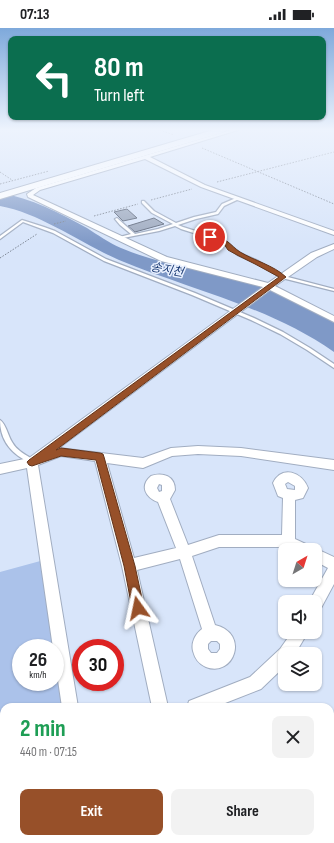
<!DOCTYPE html>
<html lang="en">
<head>
<meta charset="utf-8">
<style>
  :root { --surface:#fff; --page:#f2f2f2; --text:#202124; --muted:#757577; --accent:#975029 }
  body { margin:0; font-family:"Sofia Sans Condensed","Noto Sans KR",sans-serif; background:var(--page); color:var(--text); height:100vh; display:flex; flex-direction:column; font-size:15px; white-space:nowrap }
  * { box-sizing:border-box; margin:0 }
  p { font-size:13px; color:var(--muted) }
  .icon { flex:none; width:22px; height:22px; fill:none; stroke:currentColor; stroke-width:2; stroke-linecap:round; stroke-linejoin:round }
  .map { position:relative; flex:1; overflow:hidden }
  .sheet { position:absolute; left:0px; top:675px; width:334px; height:140px; display:flex; flex-direction:column; background:var(--surface); border-radius:12px 12px 0 0; box-shadow:0 1px 3px #0004 }
  .sheet>* { flex:none }
  .top-card { position:absolute; left:8px; top:8px; width:318px; height:84px; border-radius:8px; box-shadow:0 1px 3px #0004; background:#0b6e4f; color:#fff; overflow:hidden }
  .needle { width:26px; rotate:39deg }
  .buttons { position:absolute; left:278px; top:515px; display:grid; gap:8px }
  .buttons a { display:grid; place-items:center; width:44px; height:44px; border-radius:8px; background:var(--surface); box-shadow:0 1px 3px #0004; font-size:20px }
  .speed { position:absolute; left:12px; top:611px; display:flex; gap:8px; font-size:20px; font-weight:700; text-align:center }
  .speed>* { display:grid; place-content:center; width:52px; height:52px; border-radius:50%; background:var(--surface); box-shadow:0 1px 3px #0004; line-height:1 }
  .speed small { font-size:10px; font-weight:400 }
  .speed .limit { border:6px solid #d22; background:#fff; color:#111 }
  .pin { position:absolute; display:grid; place-items:center; width:34px; height:34px; color:#fff; margin:-17px; border:2px solid #fff; border-radius:50%; box-shadow:0 1px 4px #0007 }
  .me { position:absolute; width:44px; margin:-22px; rotate:348deg; stroke-linejoin:round; filter:drop-shadow(0 0 3px #0008) }
  .turn { display:flex; align-items:center; gap:14px; height:84px; padding:0 20px; font-size:18px }
  .turn .icon { width:52px; height:52px; stroke-width:2.5 }
  .turn b { display:block; font-size:28px; line-height:34px }
  .round { display:grid; place-items:center; flex:none; width:42px; height:42px; border-radius:8px; background:var(--page) }
  .head { display:flex; align-items:center; justify-content:space-between; height:68px; padding:0 20px }
  h1 { font-size:24px; font-weight:700; line-height:30px; color:#1e9e55 }
  .cta { display:flex; gap:8px; margin-top:auto; padding:8px 20px }
  .cta a { flex:1; height:46px; border-radius:8px; background:var(--accent); color:#fff; font-size:16px; font-weight:700; line-height:46px; text-align:center }
  .cta a+a { background:var(--page); color:var(--text) }
  .status { display:flex; justify-content:space-between; align-items:center; height:28px; padding:0 20px; background:var(--surface); direction:ltr }
  .status svg { height:11px; fill:currentColor }
  .map>svg:first-child { display:block }
  .green { fill:#abc2ea }
  .water { fill:#7f99c7 }
  .building { fill:#9eaabf; stroke:#5f697c }
  .lines { fill:none; stroke-linecap:round; stroke-linejoin:round }
  .service-casing { stroke:#a1adc1; stroke-width:2.5 }
  .minor-casing { stroke:#a1adc1; stroke-width:2 }
  .primary-casing { stroke:#a1adc1; stroke-width:2 }
  .path { stroke:#7b8492; stroke-width:1; stroke-dasharray:1.5 1.5; stroke-linecap:butt }
  .service { fill:#fff; fill-rule:evenodd }
  .minor { fill:#fff; fill-rule:evenodd }
  .primary { fill:#fff; fill-rule:evenodd }
  .route { fill:#975029; stroke:#62341b }
  .labels { text-anchor:middle; dominant-baseline:central; stroke-width:3; stroke-linejoin:round; paint-order:stroke }
  .far-water-label { font-size:12px; font-style:italic; fill:#1d3c75; stroke:#eaf1ff }
</style>
</head>
<body>
<div class="status"><b>07:13</b><svg viewBox="0 0 49 12"><path d="M0 12V9h3v3zM5 12V6h3v6zM10 12V3h3v9zM15 12V0h3v12zM26 1h20v11H26zM47 4h2v5h-2z"/></svg></div>
<div class="map">
<svg width="334" height="815" viewBox="0 0 334 815">
  <rect width="100%" height="100%" fill="#d8e5fa"/>
  <path class="green" d="M44 532 55 620H21V654H55V622L62 679H4V733L0 735V544Z"/>
  <path class="water" d="M0 165C31 170 60 185 87 200 98 207 109 215 121 220 163 238 209 242 252 256 282 266 308 279 334 295V324C270 279 191 262 119 232 82 216 40 185 0 178Z"/>
  <g class="building">
    <path d="M127 181 137 190 123 193 114 184Z"/>
    <path d="M154 190 164 196 135 204 128 198Z"/>
  </g>
  <g class="lines">
    <g class="service-casing">
      <g id="service">
        <path d="M236 170 239 171 224 178 218 186 196 191 178 197 183 199 224 212 240 225 258 233 284 248 334 261V263L282 250 256 235 238 227 222 214 181 201 175 198 159 203 118 211 116 210 131 206 120 197 115 191 117 190 135 206 158 201 173 196 152 185 142 175V173H144L154 183 176 195 194 189 216 184 222 176Z"/>
        <path d="M22 192 44 199 55 203 106 231 195 265 254 290 283 304 310 320 334 336V340L307 322 280 306 251 292 192 267 104 233 53 205 23 194 0 211V208Z"/>
        <path d="M0 392C6 396 8 408 12 414 17 423 26 427 34 432L35 434 34 436C30 436 27 434 23 431 8 422 0 409 0 392Z"/>
      </g>
    </g>
    <g class="minor-casing">
      <g id="minor">
        <path d="M231 102H238L150 129 205 157 334 203V207L201 159 145 131 40 162 33 167 167 229 268 255 311 225 334 216V221L317 229 275 258 334 288V294L270 262 59 420 143 430 171 420 198 418 241 420 334 432V442L241 428 198 426 172 428 143 440 107 435 134 530 176 520 158 474C146 470 139 458 151 448 163 444 175 448 175 462L170 471 188 517 219 507H282L283 470 278 468 273 455C282 437 302 444 308 460L303 470 295 472V511L334 529V556L320 582 315 584V574H309L328 540 315 533V522H291L283 519H219L192 528 215 597C250 605 234 650 206 639 199 636 195 631 193 623 191 615 195 606 202 601L180 531 137 542 168 679H152L122 538 95 433 61 428 38 437 78 679H62L55 632V620H53L27 440 0 446V436L29 430 263 259 161 233 28 169 27 166 36 160ZM288 454 295 458V462L287 461 285 456ZM159 456 162 457V463L159 464 157 460ZM211 613H217L220 616V621L217 625H211L208 621V616Z"/>
        <path d="M292 604H308L295 626H285V638L261 661 215 679H187L189 673 250 649 280 621Z"/>
        <path d="M334 734V754L330 756V736Z"/>
        <path d="M4 741V759L0 760V742Z"/>
        <path d="M82 811H102L103 815H83Z"/>
        <path d="M182 811H202L203 815H183Z"/>
        <path d="M240 811H263L261 815H238Z"/>
      </g>
    </g>
    <g class="primary-casing">
      <path id="primary" d="M213 102H225L224 104 0 171V165Z"/>
    </g>
    <g class="path">
      <path d="M160 102 174 107"/>
      <path d="M202 120 334 176"/>
      <path d="M0 144 12 152"/>
      <path d="M217 154 334 124"/>
      <path d="M0 156 49 143"/>
      <path d="M151 172 192 161"/>
      <path d="M94 188 138 176"/>
      <path d="M54 196 66 193"/>
      <path d="M0 230 37 206"/>
    </g>
    <use href="#service" class="service"/>
    <use href="#minor" class="minor"/>
    <use href="#primary" class="primary"/>
  </g>
  <linearGradient id="sky" x2="0" y2="1"><stop stop-color="#7ea9db"/><stop offset="0.47" stop-color="#edf3fd"/><stop offset="1" stop-color="#edf3fd" stop-opacity="0"/></linearGradient>
  <rect width="334" height="216" fill="url(#sky)"/>
  <path class="route" d="M208 207C213 207 224 211 228 214 232 217 235 221 240 224 255 233 273 237 286 249L56 422 61 420 100 425 103 426 104 429 135 538 144 580 143 584 138 586 134 584 132 580 124 538 96 432 61 428 32 438 29 437 27 434 29 432 279 249 255 236 237 227 228 222 224 216 208 210Z"/>
  <g class="labels">
    <g class="far-water-label">
      <text transform="translate(167 242) rotate(10)">송지천</text>
    </g>
  </g>
</svg>
<div class="buttons">
<a><svg class="needle" viewBox="-14 -14 28 28"><path d="M0-13l5 13h-10z" fill="#e53935"/><path d="M0 13l5-13h-10z" fill="#757577"/></svg></a>
<a><svg class="icon" aria-label="sound" viewBox="0 0 24 24"><path d="M4 9h4l5-4v14l-5-4H4zM17 9q2 3 0 6"/></svg></a>
<a><svg class="icon" aria-label="layers" viewBox="0 0 24 24"><path d="M12 4l9 5-9 5-9-5zM3 14l9 5 9-5"/></svg></a>
</div>
<div class="speed"><div>26<small>km/h</small></div><div class="limit">30</div></div>
<div class="pin" style="left:210px;top:209px;background:#d93025"><svg class="icon" aria-label="arrive" viewBox="0 0 24 24"><path d="M6 21V4h12l-3 4 3 4H6"/></svg></div>
<svg class="me" style="left:138px;top:580px" viewBox="-20 -20 40 40"><path d="M0-17L14 15 0 8-14 15z" fill="#975029" stroke="#fff" stroke-width="4"/></svg>
<div class="top-card">
<div class="turn"><svg class="icon" aria-label="left" viewBox="0 0 24 24"><path d="M17 20v-9H6M10 6l-5 5 5 5"/></svg><div><b>80 m</b>Turn left</div></div>
</div>
<section class="sheet">
<div class="head"><div><h1>2 min</h1><p>440 m · 07:15</p></div><a class="round"><svg class="icon" aria-label="close" viewBox="0 0 24 24"><path d="M6 6l12 12M18 6L6 18"/></svg></a></div>
<div class="cta"><a>Exit</a><a>Share</a></div>
</section>
</div>
</body>
</html>
